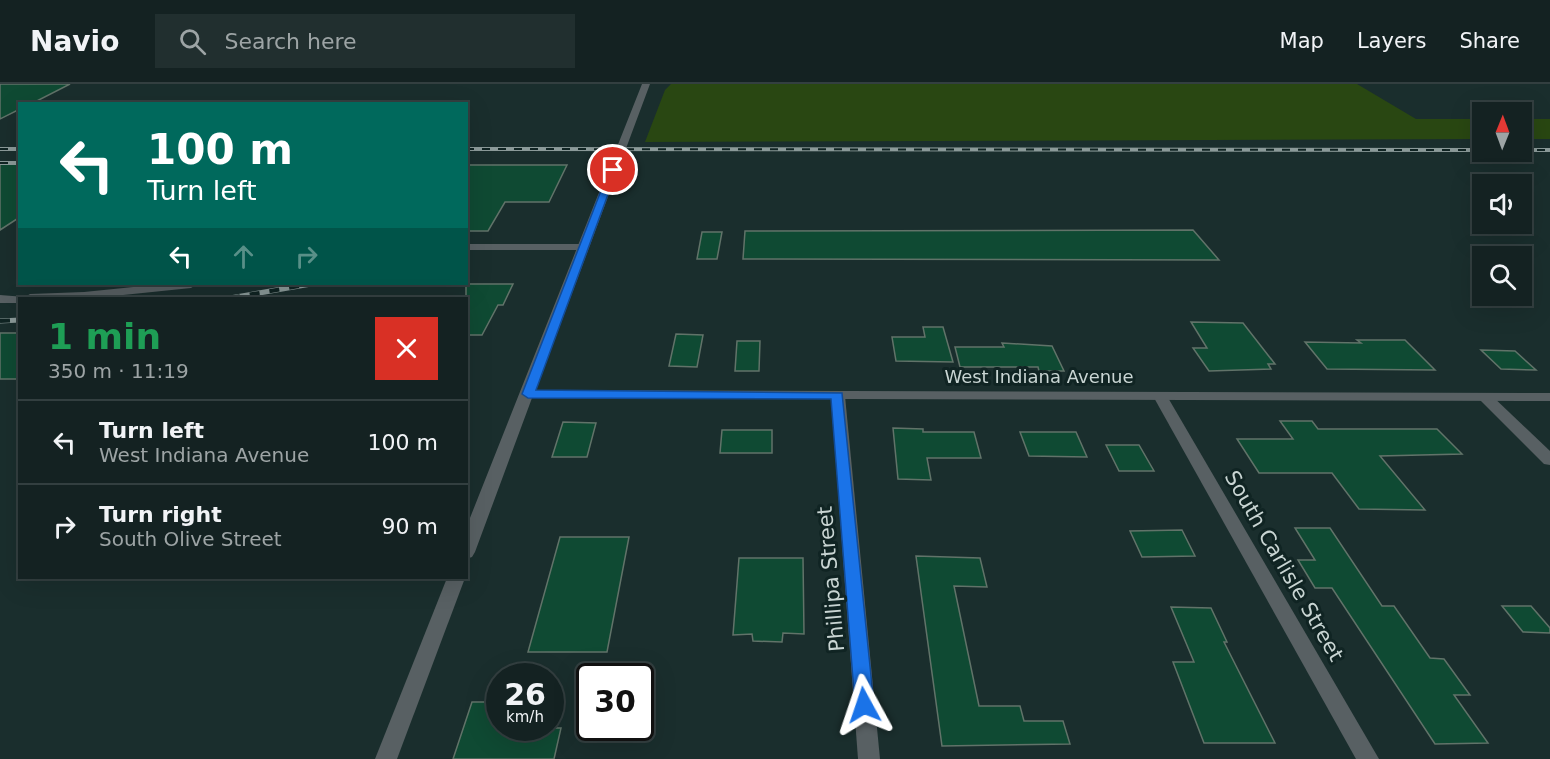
<!DOCTYPE html>
<html lang="en">
<head>
<meta charset="utf-8">
<style>
  :root { --surface:#142222; --page:#212f2f; --text:#f1f3f6; --muted:#9da4a5; --line:#333f40 }
  body { margin:0; font-family:"DejaVu Sans",sans-serif; background:var(--page); color:var(--text); height:100vh; display:flex; flex-direction:column; font-size:22px; white-space:nowrap }
  * { box-sizing:border-box; margin:0 }
  p { font-size:20px; color:var(--muted) }
  .icon { flex:none; width:33px; height:33px; fill:none; stroke:currentColor; stroke-width:2; stroke-linecap:round; stroke-linejoin:round }
  .map { position:relative; flex:1; overflow:hidden }
  .sheet { position:absolute; left:18px; top:213px; width:450px; height:282px; display:flex; flex-direction:column; background:var(--surface); border-radius:0px; box-shadow:0 6px 24px #0002,0 0 0 2px var(--line) }
  .sheet>* { flex:none }
  .hud { position:absolute; left:18px; top:18px; width:450px; height:183px; border-radius:0px; box-shadow:0 6px 24px #0002,0 0 0 2px var(--line); background:#00695c; color:#fff; overflow:hidden }
  .needle { width:39px; rotate:1deg }
  .buttons { position:absolute; left:1472px; top:18px; display:grid; gap:12px }
  .buttons a { display:grid; place-items:center; width:60px; height:60px; border-radius:0px; background:var(--surface); box-shadow:0 6px 24px #0002,0 0 0 2px var(--line); font-size:30px }
  .speed { position:absolute; left:486px; top:579px; display:flex; gap:12px; font-size:30px; font-weight:700; text-align:center }
  .speed>* { display:grid; place-content:center; width:78px; height:78px; border-radius:50%; background:var(--surface); box-shadow:0 6px 24px #0002,0 0 0 2px var(--line); line-height:1 }
  .speed small { font-size:15px; font-weight:400 }
  .speed .limit { border:3px solid #111; border-radius:9px; background:#fff; color:#111 }
  .pin { position:absolute; display:grid; place-items:center; width:51px; height:51px; color:#fff; margin:-26px; border:3px solid #fff; border-radius:50%; box-shadow:0 2px 6px #0007 }
  .me { position:absolute; width:66px; margin:-33px; rotate:355deg; stroke-linejoin:round; filter:drop-shadow(0 0 4px #0008) }
  .turn { display:flex; align-items:center; gap:21px; height:126px; padding:0 30px; font-size:27px }
  .turn .icon { width:78px; height:78px; stroke-width:2.5 }
  .turn b { display:block; font-size:42px; line-height:51px }
  .lanes { display:flex; align-items:center; height:57px; padding:0 30px; background:#0003; justify-content:center; gap:30px; direction:ltr }
  .lanes .off { opacity:.35 }
  .round { display:grid; place-items:center; flex:none; width:63px; height:63px; border-radius:0px; background:var(--page) }
  .headline { display:flex; align-items:center; justify-content:space-between; height:102px; padding:0 30px }
  h1 { font-size:36px; font-weight:700; line-height:45px; color:#1e9e55 }
  ul { padding:0; list-style:none }
  li { display:flex; align-items:center; gap:18px; height:84px; padding:0 30px; border-top:2px solid var(--line) }
  li div { flex:1 }
  li b { display:block; font-size:22px }
  li em { font-style:normal }
  header { display:flex; align-items:center; gap:36px; box-sizing:border-box; height:84px; padding:0 30px; background:var(--surface); border-bottom:2px solid var(--line) }
  header strong { font-size:28px }
  nav { display:flex; gap:33px; margin-inline-start:auto; font-size:21px }
  .search { width:420px; height:54px; background:var(--page); display:flex; align-items:center; gap:15px; box-sizing:border-box; padding:0 21px; border-radius:0px; color:var(--muted); font-size:22px }
  .map>svg:first-child { display:block }
  .green { fill:#294712 }
  .building { fill:#0f4a33; stroke:#617369; stroke-width:1.5 }
  .lines { fill:none; stroke-linecap:round; stroke-linejoin:round }
  .minor { fill:#586063; fill-rule:evenodd }
  .tertiary { fill:#586063; fill-rule:evenodd }
  .rail-far1-casing { stroke:#8b9a99; stroke-width:4 }
  .rail-casing { stroke:#8b9a99; stroke-width:5 }
  .rail-far1 { stroke:#102423; stroke-width:2; stroke-dasharray:8; stroke-linecap:butt }
  .rail { stroke:#102423; stroke-width:4; stroke-dasharray:10; stroke-linecap:butt }
  .route { fill:#1a73e8; stroke:#114b97; stroke-width:1.5 }
  .labels { text-anchor:middle; dominant-baseline:central; stroke-width:6; stroke-linejoin:round; paint-order:stroke }
  .street-label { font-size:18px; fill:#c9d5d3; stroke:#102423 }
  .near-street-label { font-size:21px; fill:#c9d5d3; stroke:#102423 }
</style>
</head>
<body>
<header>
<strong>Navio</strong>
<div class="search"><svg class="icon" aria-label="search" viewBox="0 0 24 24"><circle cx="10" cy="10" r="6"/><path d="M15 15l6 6"/></svg>Search here</div>
<nav><a>Map</a><a>Layers</a><a>Share</a></nav>
</header>
<div class="map">
<svg width="1550" height="675" viewBox="0 0 1550 675">
  <rect width="100%" height="100%" fill="#1a2e2d"/>
  <g class="green">
    <path d="M671 0H1357L1416 35H1482V55L645 58 665 6Z"/>
    <rect x="1521" y="35" width="29" height="20"/>
  </g>
  <g class="building">
    <path d="M0 0H70L31 20H20V25L0 35Z"/>
    <path d="M0 80H20V133L0 146Z"/>
    <path d="M466 81H567L549 118H505L488 147H466Z"/>
    <path d="M1193 146 1219 176 743 175 745 147Z"/>
    <path d="M702 148H722L717 175H697Z"/>
    <path d="M466 200H513L503 221H498L482 251H466Z"/>
    <path d="M1191 238 1243 239 1275 280H1268L1271 285 1209 287 1193 264H1207Z"/>
    <path d="M923 243H943L953 278 896 277 892 253H925Z"/>
    <rect x="0" y="249" width="20" height="46"/>
    <path d="M676 250 703 251 697 283 669 282Z"/>
    <path d="M1357 256H1405L1435 286 1327 285 1305 258 1361 259Z"/>
    <path d="M737 257H760L759 287H735Z"/>
    <path d="M1002 259 1052 262 1064 287H1039L1038 283H960L955 263H1004Z"/>
    <path d="M1481 266 1515 267 1536 286 1501 285Z"/>
    <path d="M1280 337H1312L1318 345H1437L1462 370 1380 372 1425 426 1359 425 1332 389H1259L1237 355H1293Z"/>
    <path d="M563 338 596 339 587 373H552Z"/>
    <path d="M893 344 923 345V348H974L981 374H927L931 396 898 395Z"/>
    <path d="M722 346H772V369H720Z"/>
    <path d="M1020 348H1076L1087 373 1029 372Z"/>
    <path d="M1106 361H1139L1154 387H1119Z"/>
    <path d="M1295 444H1330L1382 522H1394L1430 574 1444 575 1470 611H1454L1488 659 1435 660 1332 504H1315L1298 476H1315Z"/>
    <path d="M1182 446 1195 472 1142 473 1130 447Z"/>
    <path d="M560 453H629L607 568H528Z"/>
    <path d="M916 472 980 474 987 503 954 502 979 622H1020L1024 637H1063L1070 660 942 662Z"/>
    <path d="M739 474H803L804 550 783 549 782 558 753 557 752 550 733 551Z"/>
    <path d="M1502 522H1531L1550 544V549L1523 548Z"/>
    <path d="M1171 523 1211 524 1227 558H1224L1275 659H1204L1173 578H1194Z"/>
    <path d="M472 618H500V644H561L554 675H453Z"/>
  </g>
  <g class="lines">
    <g class="minor">
      <path d="M466 160H583L589 163 583 166H466Z"/>
      <path d="M163 200H197L191 204 94 214H20V219H0V211L25 213 30 210 84 208Z"/>
      <path d="M838 308 845 312 880 675H858L831 312Z"/>
      <path d="M1160 308 1167 312 1379 675H1356L1153 312Z"/>
      <path d="M1485 309 1490 310 1550 367V381L1544 380 1480 316 1478 313Z"/>
    </g>
    <g class="tertiary">
      <path d="M642 0H650L536 306 1550 309V317L532 314 475 468 472 473 466 475V444Z"/>
      <path d="M447 494H465L397 675H375Z"/>
    </g>
    <g class="rail-far1-casing">
      <g id="rail-far1">
        <path d="M0 65H20"/>
        <path d="M466 65 1482 66"/>
        <path d="M1521 66H1550"/>
        <path d="M0 79H20"/>
      </g>
    </g>
    <g class="rail-casing">
      <g id="rail">
        <path d="M230 214 311 200"/>
        <path d="M0 237 20 236"/>
      </g>
    </g>
    <use href="#rail-far1" class="rail-far1"/>
    <use href="#rail" class="rail"/>
  </g>
  <path class="route" d="M613 83 617 86 536 306 842 309 874 621 871 627 864 629 858 627 855 621 831 315 528 314 522 310 609 86Z"/>
  <g class="labels">
    <g class="street-label">
      <text x="1039" y="292">West Indiana Avenue</text>
    </g>
    <g class="near-street-label">
      <text transform="translate(1284 482) rotate(60)">South Carlisle Street</text>
      <text transform="translate(831 495) rotate(-95)">Phillipa Street</text>
    </g>
  </g>
</svg>
<div class="buttons">
<a><svg class="needle" viewBox="-14 -14 28 28"><path d="M0-13l5 13h-10z" fill="#e53935"/><path d="M0 13l5-13h-10z" fill="#9da4a5"/></svg></a>
<a><svg class="icon" aria-label="sound" viewBox="0 0 24 24"><path d="M4 9h4l5-4v14l-5-4H4zM17 9q2 3 0 6"/></svg></a>
<a><svg class="icon" aria-label="search" viewBox="0 0 24 24"><circle cx="10" cy="10" r="6"/><path d="M15 15l6 6"/></svg></a>
</div>
<div class="speed"><div>26<small>km/h</small></div><div class="limit">30</div></div>
<div class="pin" style="left:613px;top:86px;background:#d93025"><svg class="icon" aria-label="arrive" viewBox="0 0 24 24"><path d="M6 21V4h12l-3 4 3 4H6"/></svg></div>
<svg class="me" style="left:864px;top:621px" viewBox="-20 -20 40 40"><path d="M0-17L14 15 0 8-14 15z" fill="#1a73e8" stroke="#fff" stroke-width="4"/></svg>
<div class="hud">
<div class="turn"><svg class="icon" aria-label="left" viewBox="0 0 24 24"><path d="M17 20v-9H6M10 6l-5 5 5 5"/></svg><div><b>100 m</b>Turn left</div></div>
<div class="lanes"><svg class="icon" aria-label="left" viewBox="0 0 24 24"><path d="M17 20v-9H6M10 6l-5 5 5 5"/></svg><svg class="icon off" aria-label="ahead" viewBox="0 0 24 24"><path d="M12 20V5M6 11l6-6 6 6"/></svg><svg class="icon off" aria-label="right" viewBox="0 0 24 24"><path d="M7 20v-9h11M14 6l5 5-5 5"/></svg></div>
</div>
<section class="sheet">
<div class="headline"><div><h1>1 min</h1><p>350 m · 11:19</p></div><a class="round" style="background:#d93025;color:#fff"><svg class="icon" aria-label="close" viewBox="0 0 24 24"><path d="M6 6l12 12M18 6L6 18"/></svg></a></div>
<ul>
<li><svg class="icon" aria-label="left" viewBox="0 0 24 24"><path d="M17 20v-9H6M10 6l-5 5 5 5"/></svg><div><b>Turn left</b><p>West Indiana Avenue</p></div><em>100 m</em></li>
<li><svg class="icon" aria-label="right" viewBox="0 0 24 24"><path d="M7 20v-9h11M14 6l5 5-5 5"/></svg><div><b>Turn right</b><p>South Olive Street</p></div><em>90 m</em></li>
</ul>
</section>
</div>
</body>
</html>
